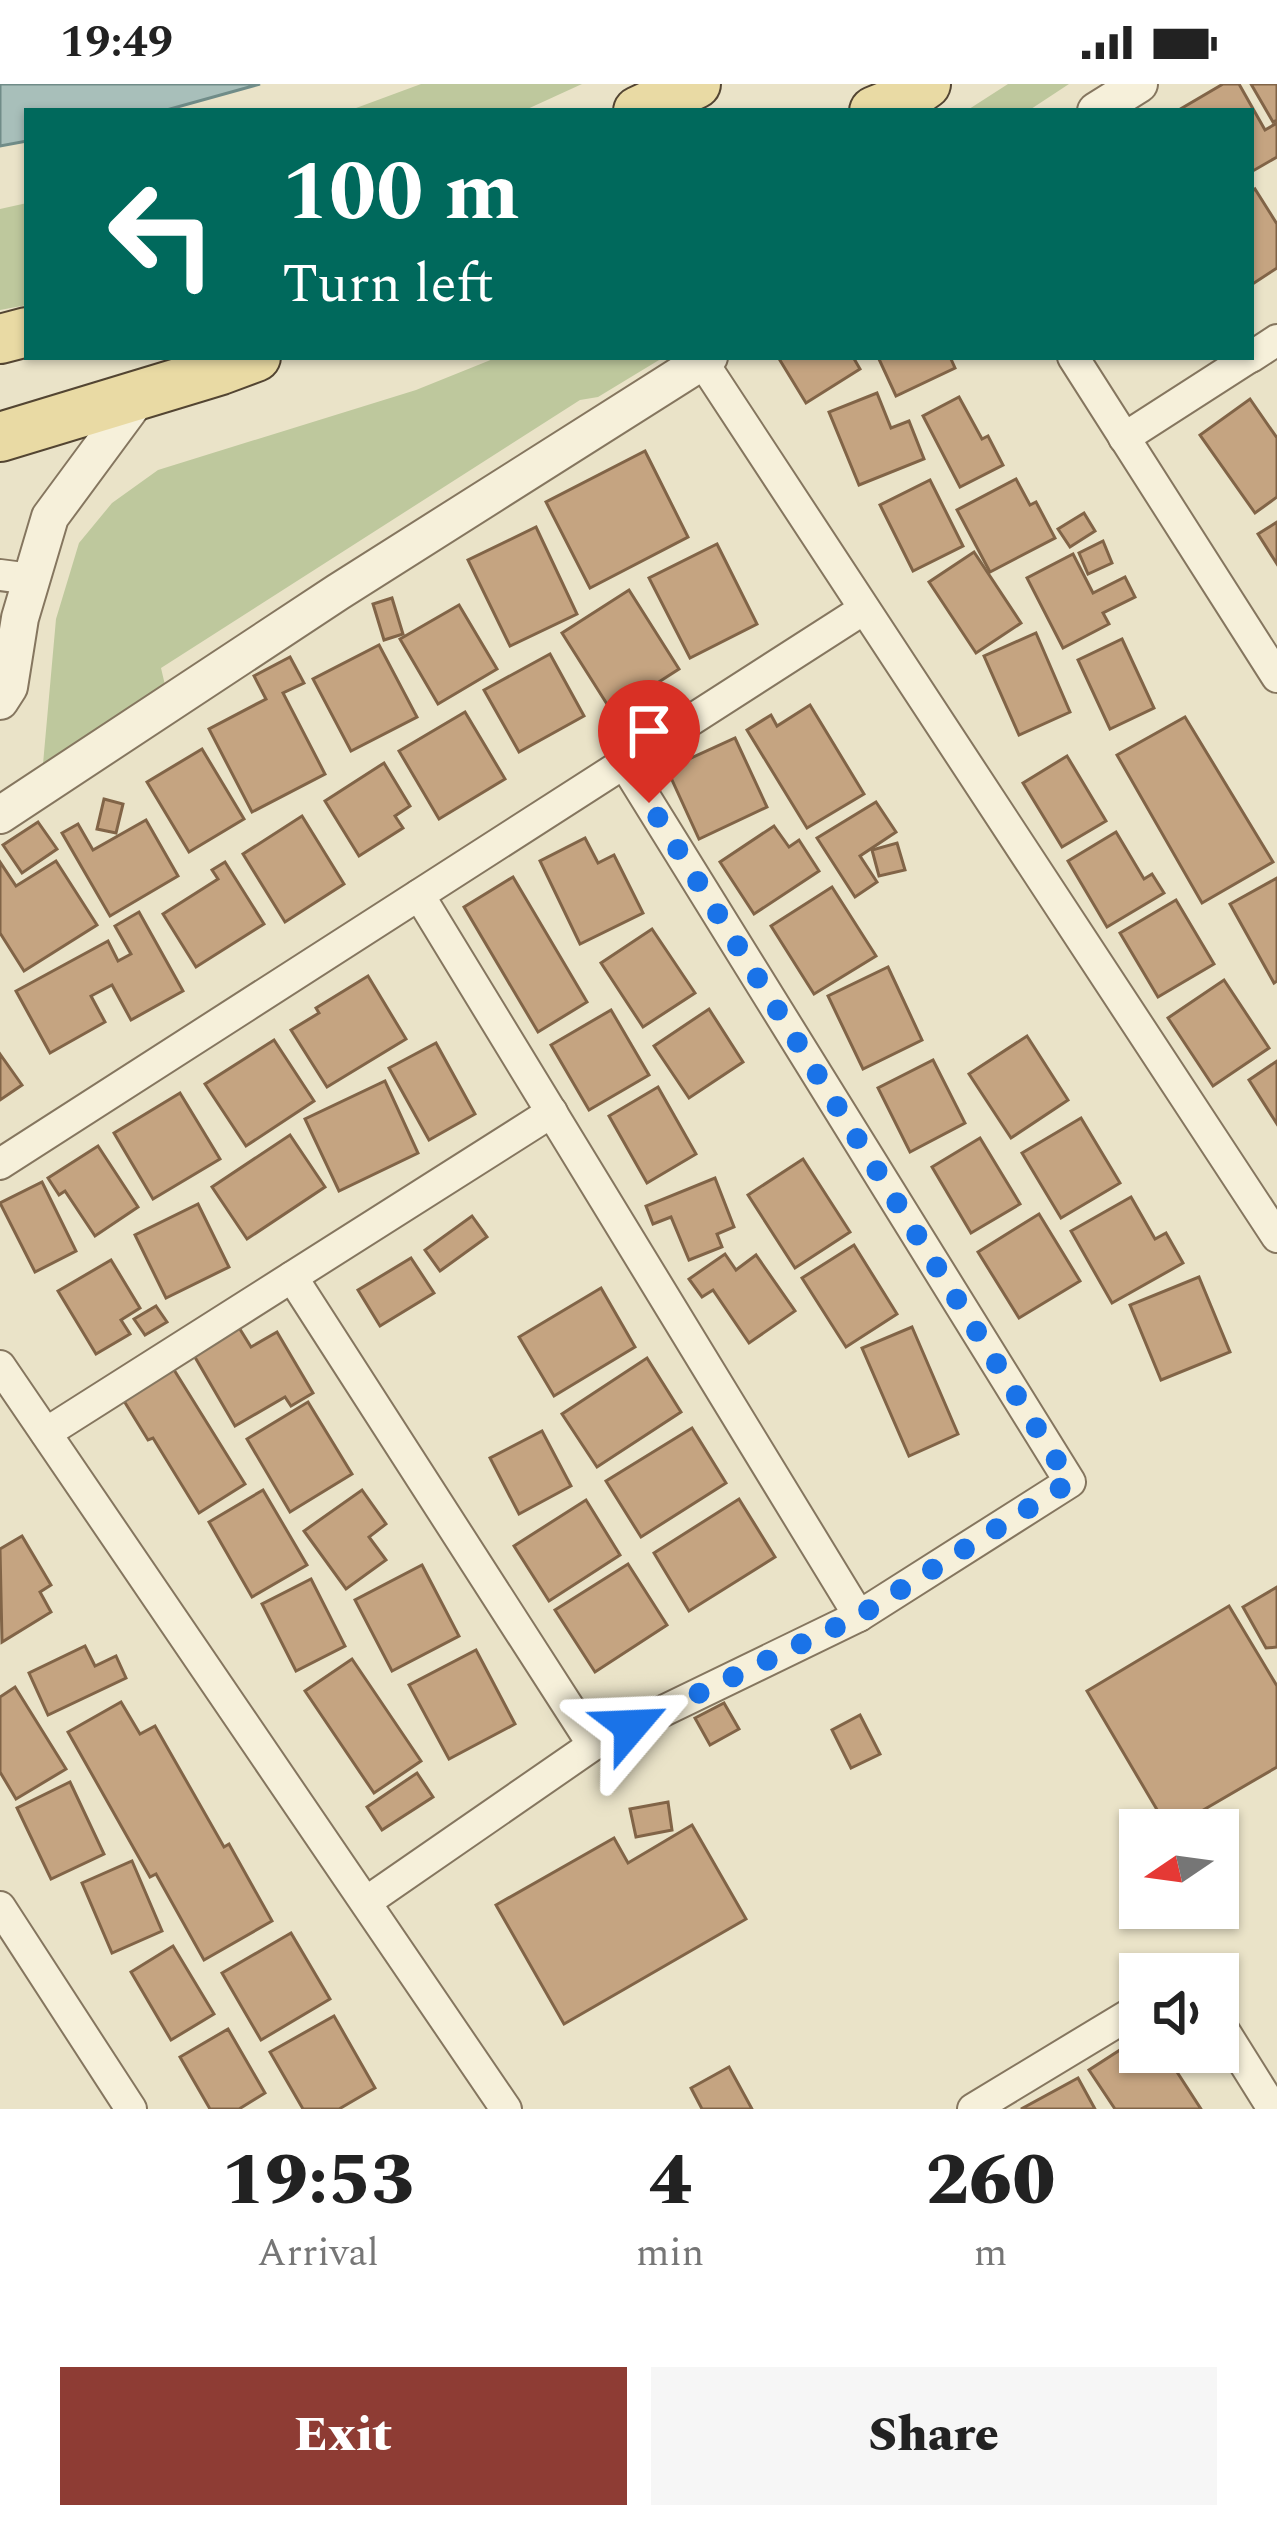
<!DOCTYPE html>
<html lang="en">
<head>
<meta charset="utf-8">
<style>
  :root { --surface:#fff; --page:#f6f6f6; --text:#222; --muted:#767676; --accent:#8e3c34 }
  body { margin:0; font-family:Spectral,serif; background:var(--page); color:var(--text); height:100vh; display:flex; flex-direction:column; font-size:45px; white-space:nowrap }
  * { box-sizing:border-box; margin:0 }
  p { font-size:39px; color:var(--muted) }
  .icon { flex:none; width:66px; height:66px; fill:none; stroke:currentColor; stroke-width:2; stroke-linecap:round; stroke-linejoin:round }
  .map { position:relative; height:2025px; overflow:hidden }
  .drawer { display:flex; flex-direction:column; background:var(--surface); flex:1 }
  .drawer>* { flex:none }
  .top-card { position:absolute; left:24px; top:24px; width:1230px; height:252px; border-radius:0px; box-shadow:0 3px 9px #0004; background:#00695c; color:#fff; overflow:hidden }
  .needle { width:78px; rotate:257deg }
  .fabs { position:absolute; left:1119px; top:1725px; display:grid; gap:24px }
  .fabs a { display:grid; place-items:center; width:120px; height:120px; border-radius:0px; background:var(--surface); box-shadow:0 3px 9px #0004; font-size:60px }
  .pin { position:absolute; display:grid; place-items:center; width:102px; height:102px; color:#fff; margin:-123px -51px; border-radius:50% 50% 50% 0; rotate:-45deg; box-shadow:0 0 12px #0007 }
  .pin .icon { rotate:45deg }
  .me { position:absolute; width:132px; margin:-66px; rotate:64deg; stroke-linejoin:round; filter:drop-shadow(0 0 9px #0008) }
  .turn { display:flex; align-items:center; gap:42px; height:252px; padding:0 60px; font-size:54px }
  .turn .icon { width:156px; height:156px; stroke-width:2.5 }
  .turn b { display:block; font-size:84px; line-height:102px }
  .eta { display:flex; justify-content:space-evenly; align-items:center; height:204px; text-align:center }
  .eta b { font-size:72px; font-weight:800; line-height:84px }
  .action { display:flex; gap:24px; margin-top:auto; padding:24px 60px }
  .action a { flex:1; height:138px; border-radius:0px; background:var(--accent); color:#fff; font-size:48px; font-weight:800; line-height:138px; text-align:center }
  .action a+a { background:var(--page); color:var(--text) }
  .status { display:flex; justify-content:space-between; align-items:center; height:84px; padding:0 60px; background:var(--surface); direction:ltr }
  .status svg { height:33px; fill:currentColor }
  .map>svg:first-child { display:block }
  .green { fill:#bec89d }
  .water { fill:#a8bfba; stroke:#708c88; stroke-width:3 }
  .building { fill:#c5a481; stroke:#816447; stroke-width:3 }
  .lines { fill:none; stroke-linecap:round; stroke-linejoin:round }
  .minor-casing { stroke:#85765f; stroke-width:34 }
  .tertiary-casing { stroke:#85765f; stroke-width:40 }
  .primary-casing { stroke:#534532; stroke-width:52 }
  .minor { stroke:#f6f0da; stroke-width:30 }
  .tertiary { stroke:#f6f0da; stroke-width:36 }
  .primary { stroke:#e9daa4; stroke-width:48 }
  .route { stroke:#1a73e8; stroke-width:21; stroke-dasharray:0 37.8 }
</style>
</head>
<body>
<div class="status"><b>19:49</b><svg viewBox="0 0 49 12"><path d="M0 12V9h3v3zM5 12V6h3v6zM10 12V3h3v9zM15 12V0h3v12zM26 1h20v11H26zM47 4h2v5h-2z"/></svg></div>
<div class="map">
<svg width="1277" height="2025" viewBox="0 0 1277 2025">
  <rect width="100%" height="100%" fill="#eae3c8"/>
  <g class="green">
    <path d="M421 0H582L523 27H348Z"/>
    <path d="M1008 0H1069L1031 25 1032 27H966Z"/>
    <path d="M27 119V221L0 226V125Z"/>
    <path d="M498 273H664L598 313 580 316 161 584 165 601 43 680 56 535 79 459 112 419 158 386 416 306Z"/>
  </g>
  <path class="water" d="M0 0H260L163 27H27V57L0 62Z"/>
  <g class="building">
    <path d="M1223 0H1239L1265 46 1277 39V73L1251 88V27H1177Z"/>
    <path d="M1251 0H1277V36L1273 38Z"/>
    <path d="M1255 105 1277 140V184L1251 201V108Z"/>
    <path d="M778 273H853L860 285 806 319Z"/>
    <path d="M878 273H950L955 284 896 312Z"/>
    <path d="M877 309 891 344 909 337 924 375 859 401 829 328Z"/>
    <path d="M959 313 982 355 988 352 1003 381 960 403 923 332Z"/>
    <path d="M1250 315 1277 354V413L1255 429 1200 351Z"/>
    <path d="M645 367 688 453 590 504 546 418Z"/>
    <path d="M1016 395 1030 421 1036 418 1055 454 990 488 957 426Z"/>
    <path d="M930 396 963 462 913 487 880 421Z"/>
    <path d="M1084 429 1095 447 1070 463 1058 445Z"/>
    <path d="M1277 438V480L1258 450Z"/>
    <path d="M536 443 577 530 510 562 468 476Z"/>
    <path d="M1103 457 1112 479 1088 490 1079 469Z"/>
    <path d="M717 460 757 540 690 574 649 494Z"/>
    <path d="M974 468 1021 539 976 569 929 498Z"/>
    <path d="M1073 470 1093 509 1125 493 1135 513 1103 529 1109 540 1063 564 1027 494Z"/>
    <path d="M629 506 679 585 612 628 562 549Z"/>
    <path d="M392 514 403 550 384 556 373 520Z"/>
    <path d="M459 521 497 585 438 620 400 555Z"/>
    <path d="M1036 549 1070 628 1019 651 984 572Z"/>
    <path d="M1122 555 1154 624 1110 645 1078 576Z"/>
    <path d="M379 561 417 633 351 667 313 595Z"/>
    <path d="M550 570 584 632 519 668 484 606Z"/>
    <path d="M290 573 304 599 283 609 325 690 252 728 209 645 266 615 254 592Z"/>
    <path d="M810 621 864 710 807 744 747 646 771 631 777 642Z"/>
    <path d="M465 628 505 695 439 735 399 667Z"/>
    <path d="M1185 633 1273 778 1202 819 1117 671Z"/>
    <path d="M735 654 767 723 699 755 667 685Z"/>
    <path d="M202 665 244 735 189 768 147 698Z"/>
    <path d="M1067 672 1106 737 1062 763 1023 699Z"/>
    <path d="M384 679 410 722 395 732 403 744 359 772 325 717Z"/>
    <path d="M104 715 123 720 116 749 97 745Z"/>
    <path d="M876 718 896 748 860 772 877 798 855 813 817 754Z"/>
    <path d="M302 732 344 800 285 838 243 770Z"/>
    <path d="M146 736 178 792 110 832 62 749 78 740 93 766Z"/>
    <path d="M38 738 57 765 22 789 3 761Z"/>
    <path d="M774 742 789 763 799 756 819 787 754 830 720 778Z"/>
    <path d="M1116 748 1144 795 1152 790 1164 809 1107 843 1068 777Z"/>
    <path d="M585 754 598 779 614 771 643 829 580 860 540 777Z"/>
    <path d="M897 759 905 786 879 792 872 766Z"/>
    <path d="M56 777 97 841 24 887 0 849V778L16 802Z"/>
    <path d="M225 778 264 840 196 883 163 830 218 795 212 786Z"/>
    <path d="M513 793 587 918 538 948 464 823Z"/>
    <path d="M1277 794V897L1274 899 1230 820Z"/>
    <path d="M832 803 876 872 814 910 771 842Z"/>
    <path d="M1176 816 1214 880 1158 913 1120 849Z"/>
    <path d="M139 828 183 907 131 936 112 901 91 912 105 938 50 969 16 907 108 857 118 877 131 870 115 842Z"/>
    <path d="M652 845 695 909 643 943 601 879Z"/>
    <path d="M888 883 922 956 863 985 828 912Z"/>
    <path d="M368 892 406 955 327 1003 291 946 319 929 316 924Z"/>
    <path d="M1224 896 1269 964 1213 1002 1168 934Z"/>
    <path d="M709 925 743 978 689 1014 654 962Z"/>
    <path d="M611 926 649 991 589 1026 551 961Z"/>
    <path d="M1027 952 1068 1016 1011 1054 969 990Z"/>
    <path d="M274 956 314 1017 246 1062 205 1000Z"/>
    <path d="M436 959 475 1030 429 1056 389 984Z"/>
    <path d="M0 970 22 1001 0 1016Z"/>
    <path d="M933 976 965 1039 910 1068 878 1004Z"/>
    <path d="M1277 977V1040L1249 996Z"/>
    <path d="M385 997 418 1069 339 1107 305 1035Z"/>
    <path d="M658 1003 696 1070 647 1099 609 1032Z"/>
    <path d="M180 1009 220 1075 153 1115 114 1049Z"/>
    <path d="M1081 1034 1120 1099 1061 1134 1022 1069Z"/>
    <path d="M290 1051 325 1103 247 1155 212 1103Z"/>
    <path d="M980 1054 1020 1120 971 1149 932 1083Z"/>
    <path d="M98 1062 138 1123 95 1152 65 1107 59 1111 48 1094Z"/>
    <path d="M803 1075 850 1148 795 1184 748 1111Z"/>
    <path d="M715 1094 734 1143 717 1150 722 1163 689 1176 671 1133 653 1140 646 1122Z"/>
    <path d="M42 1098 76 1167 35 1188 0 1119Z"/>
    <path d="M1131 1113 1155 1155 1166 1149 1183 1179 1112 1219 1071 1147Z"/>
    <path d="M198 1120 229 1183 166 1214 135 1151Z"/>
    <path d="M1039 1130 1080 1197 1019 1234 978 1168Z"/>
    <path d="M472 1132 487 1153 440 1187 425 1166Z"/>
    <path d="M854 1161 897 1230 846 1263 802 1194Z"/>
    <path d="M725 1170 736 1186 756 1171 795 1227 749 1259 713 1206 702 1213 689 1195Z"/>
    <path d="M411 1174 434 1209 380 1242 358 1206Z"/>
    <path d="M111 1176 140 1224 121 1236 130 1250 96 1270 58 1207Z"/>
    <path d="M1199 1193 1230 1268 1161 1296 1130 1221Z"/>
    <path d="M601 1204 635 1263 554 1312 519 1253Z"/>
    <path d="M156 1222 167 1238 145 1251 134 1235Z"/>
    <path d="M238 1242 251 1263 277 1248 313 1309 291 1322 285 1313 235 1342 192 1268Z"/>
    <path d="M912 1243 958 1350 909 1372 862 1264Z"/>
    <path d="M166 1273 245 1400 199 1429 153 1354 148 1356 116 1304Z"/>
    <path d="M647 1274 681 1328 597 1383 562 1330Z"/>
    <path d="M308 1318 352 1390 290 1428 247 1355Z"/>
    <path d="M692 1344 726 1399 641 1453 606 1397Z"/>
    <path d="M542 1347 571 1402 519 1430 490 1374Z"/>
    <path d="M263 1406 307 1481 252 1513 209 1438Z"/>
    <path d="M362 1406 386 1440 369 1453 386 1476 346 1505 304 1447Z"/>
    <path d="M739 1415 775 1473 689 1527 654 1469Z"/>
    <path d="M586 1416 620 1471 549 1517 514 1462Z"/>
    <path d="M22 1452 51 1501 40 1508 51 1528 2 1558 0 1465Z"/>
    <path d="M628 1480 667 1541 595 1588 555 1526Z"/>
    <path d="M422 1481 459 1552 392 1587 355 1516Z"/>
    <path d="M311 1495 345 1562 296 1587 262 1520Z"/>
    <path d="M1277 1503V1563L1266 1564 1243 1523Z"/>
    <path d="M1229 1522 1277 1602V1683L1169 1746 1087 1607Z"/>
    <path d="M85 1562 95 1582 116 1572 126 1594 48 1631 29 1589Z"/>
    <path d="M476 1566 515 1640 449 1675 409 1601Z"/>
    <path d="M352 1575 421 1677 374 1709 305 1607Z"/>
    <path d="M15 1603 66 1685 16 1715 0 1688V1613Z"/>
    <path d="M121 1618 140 1650 155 1642 224 1763 229 1760 272 1837 204 1876 156 1790 150 1793 68 1648Z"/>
    <path d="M724 1619 739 1645 710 1661 695 1634Z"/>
    <path d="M860 1631 880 1670 851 1684 832 1646Z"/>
    <path d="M417 1689 433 1713 382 1746 367 1723Z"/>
    <path d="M70 1698 104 1770 51 1795 17 1724Z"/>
    <path d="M668 1718 672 1746 636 1753 630 1725Z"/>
    <path d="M692 1741 746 1835 564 1940 496 1821 614 1754 628 1779Z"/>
    <path d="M132 1777 162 1847 112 1869 82 1799Z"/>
    <path d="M291 1849 330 1915 261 1956 222 1889Z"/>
    <path d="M173 1862 214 1930 171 1956 131 1888Z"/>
    <path d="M334 1932 375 2004 339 2025H303L270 1968Z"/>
    <path d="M228 1945 265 2009 239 2025H210L180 1973Z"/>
    <path d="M1140 1953V1968H1164L1201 2025H1115L1089 1986Z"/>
    <path d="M729 1983 752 2025H702L691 2004Z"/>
    <path d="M1078 1994 1095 2025H1021Z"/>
  </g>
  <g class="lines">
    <g class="minor-casing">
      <g id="minor">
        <path d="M1073 273 1277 593"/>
        <path d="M1251 273 1277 256"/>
        <path d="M702 277 1277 1153"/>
        <path d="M1124 354 1250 273"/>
        <path d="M0 491 31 495"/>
        <path d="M419 811 859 1532 1070 1398 624 679"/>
        <path d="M0 1080 864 525"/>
        <path d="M292 1193 593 1661 366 1818"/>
        <path d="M0 1282 506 2025"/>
        <path d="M46 1349 552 1028"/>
        <path d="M593 1661 859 1532"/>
        <path d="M0 1823 131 2025"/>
        <path d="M1218 1937 1273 2025"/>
        <path d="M973 2025 1140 1924"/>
      </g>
    </g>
    <g class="tertiary-casing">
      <g id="tertiary">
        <path d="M1096 27 1139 0"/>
        <path d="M0 617 9 603 20 534 50 433 140 311"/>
        <path d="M0 731 338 508 709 273"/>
      </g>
    </g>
    <g class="primary-casing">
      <g id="primary">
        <path d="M638 27 696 0"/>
        <path d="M874 27 906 14 926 0"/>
        <path d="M0 255 27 248"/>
        <path d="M0 353 221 286 256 273"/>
      </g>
    </g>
    <use href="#minor" class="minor"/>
    <use href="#tertiary" class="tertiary"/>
    <use href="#primary" class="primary"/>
  </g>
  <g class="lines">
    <path class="route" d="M631 1642 859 1532 1070 1398 649 719"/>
  </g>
</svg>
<div class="fabs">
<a><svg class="needle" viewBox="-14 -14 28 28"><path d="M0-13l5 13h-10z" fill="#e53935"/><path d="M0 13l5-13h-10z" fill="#767676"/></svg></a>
<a><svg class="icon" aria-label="sound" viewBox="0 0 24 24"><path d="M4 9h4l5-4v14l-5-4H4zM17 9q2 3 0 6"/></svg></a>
</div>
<div class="pin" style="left:649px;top:719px;background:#d93025"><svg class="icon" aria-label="arrive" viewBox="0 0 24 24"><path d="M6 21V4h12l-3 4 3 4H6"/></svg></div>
<svg class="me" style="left:631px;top:1642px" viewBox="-20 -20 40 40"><path d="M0-17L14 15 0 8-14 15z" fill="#1a73e8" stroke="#fff" stroke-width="4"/></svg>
<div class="top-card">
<div class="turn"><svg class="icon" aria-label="left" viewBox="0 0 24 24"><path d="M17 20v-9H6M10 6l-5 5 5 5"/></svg><div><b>100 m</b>Turn left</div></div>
</div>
</div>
<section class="drawer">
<div class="eta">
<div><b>19:53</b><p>Arrival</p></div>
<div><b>4</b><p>min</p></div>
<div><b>260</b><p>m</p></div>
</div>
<div class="action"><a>Exit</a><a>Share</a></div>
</section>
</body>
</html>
